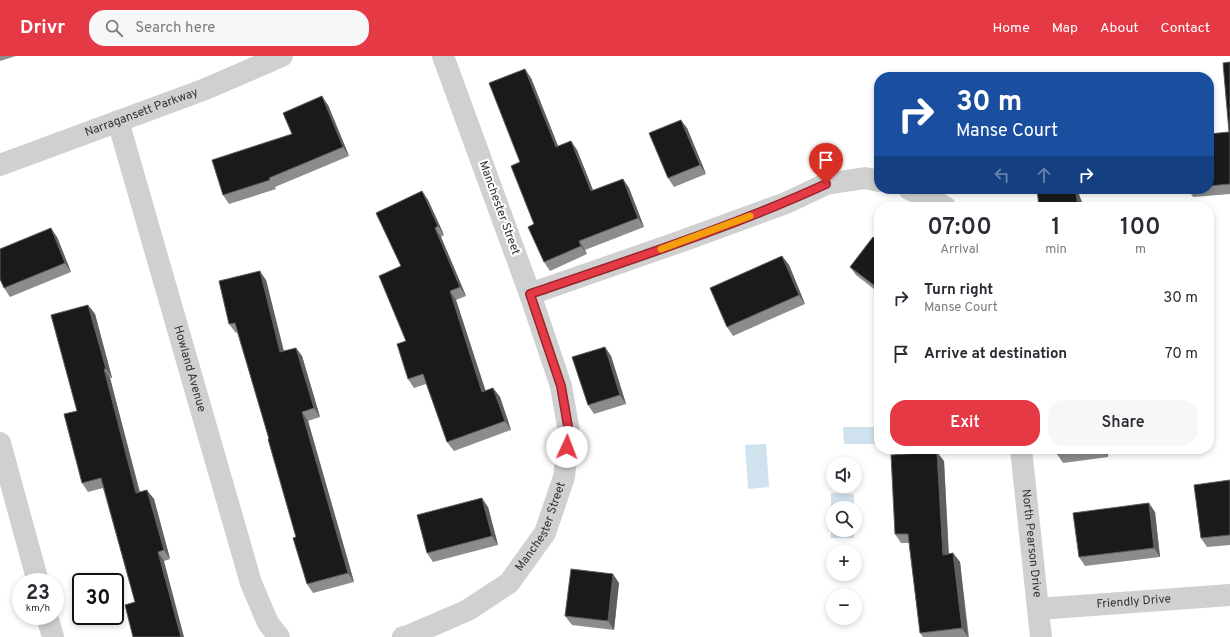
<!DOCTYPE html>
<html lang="en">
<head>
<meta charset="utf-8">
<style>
  :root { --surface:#fff; --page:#f7f7f7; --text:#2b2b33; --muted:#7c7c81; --accent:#e63946 }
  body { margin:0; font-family:Overpass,sans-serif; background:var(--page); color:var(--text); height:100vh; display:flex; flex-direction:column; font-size:15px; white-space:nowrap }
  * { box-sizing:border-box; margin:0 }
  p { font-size:13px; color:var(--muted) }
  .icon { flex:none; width:22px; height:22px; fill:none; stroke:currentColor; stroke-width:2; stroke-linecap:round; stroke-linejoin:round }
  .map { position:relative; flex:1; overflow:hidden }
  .side { position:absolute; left:874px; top:146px; width:340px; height:252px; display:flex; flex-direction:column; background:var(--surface); border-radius:16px; box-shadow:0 2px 6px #0003 }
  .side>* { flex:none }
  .hud { position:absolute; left:874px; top:16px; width:340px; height:122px; border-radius:16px; box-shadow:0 2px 6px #0003; background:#1a4fa0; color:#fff; overflow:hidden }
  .fabs { position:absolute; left:826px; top:401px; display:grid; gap:8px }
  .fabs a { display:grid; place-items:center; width:36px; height:36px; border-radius:50%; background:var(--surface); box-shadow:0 2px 6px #0003; font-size:20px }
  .speed { position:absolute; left:12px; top:517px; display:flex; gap:8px; font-size:20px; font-weight:700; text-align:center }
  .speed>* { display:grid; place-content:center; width:52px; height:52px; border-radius:50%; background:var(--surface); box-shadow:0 2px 6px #0003; line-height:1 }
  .speed small { font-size:10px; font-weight:400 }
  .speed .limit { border:2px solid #111; border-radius:6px; background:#fff; color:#111 }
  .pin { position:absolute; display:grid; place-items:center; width:34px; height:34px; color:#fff; margin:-41px -17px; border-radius:50% 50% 50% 0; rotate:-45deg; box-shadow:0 0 4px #0007 }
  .pin .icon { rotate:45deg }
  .me { position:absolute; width:44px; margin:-22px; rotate:2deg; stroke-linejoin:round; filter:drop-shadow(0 0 3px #0008) }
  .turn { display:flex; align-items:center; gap:14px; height:84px; padding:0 16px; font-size:18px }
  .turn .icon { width:52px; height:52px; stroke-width:2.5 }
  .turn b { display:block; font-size:28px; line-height:34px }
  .lanes { display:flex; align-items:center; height:38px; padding:0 16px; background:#0003; justify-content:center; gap:20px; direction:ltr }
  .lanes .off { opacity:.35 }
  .eta { display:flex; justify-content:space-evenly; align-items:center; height:68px; text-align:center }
  .eta b { font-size:24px; font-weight:600; line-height:28px }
  .cta { display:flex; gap:8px; margin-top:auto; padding:8px 16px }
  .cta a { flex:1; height:46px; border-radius:16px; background:var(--accent); color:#fff; font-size:16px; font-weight:600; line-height:46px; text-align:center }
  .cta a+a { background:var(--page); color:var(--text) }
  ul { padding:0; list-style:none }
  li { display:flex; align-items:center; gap:12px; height:56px; padding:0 16px }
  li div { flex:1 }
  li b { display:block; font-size:15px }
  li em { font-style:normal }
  header { display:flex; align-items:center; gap:24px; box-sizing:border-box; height:56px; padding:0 20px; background:var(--accent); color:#fff }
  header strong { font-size:19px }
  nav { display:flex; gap:22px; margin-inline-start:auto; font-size:14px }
  .search { width:280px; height:36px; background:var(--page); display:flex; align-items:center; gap:10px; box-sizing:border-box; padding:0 14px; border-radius:16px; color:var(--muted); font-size:15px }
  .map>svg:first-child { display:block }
  .water { fill:#cfe2ee }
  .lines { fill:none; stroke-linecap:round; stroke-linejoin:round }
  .minor { stroke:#d0d0d0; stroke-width:22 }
  .tertiary { stroke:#d0d0d0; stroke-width:22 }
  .wall { fill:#8c8c8c }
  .shaded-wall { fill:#5f5f5f }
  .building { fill:#1a1a1a; stroke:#5f5f5f }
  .route-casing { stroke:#96252e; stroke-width:10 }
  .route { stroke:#e63946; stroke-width:7 }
  .slow { stroke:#f59e0b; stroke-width:7 }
  .labels { text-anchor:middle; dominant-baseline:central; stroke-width:4; stroke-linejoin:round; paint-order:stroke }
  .street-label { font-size:12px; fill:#333; stroke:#fff }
</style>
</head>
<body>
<header>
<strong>Drivr</strong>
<div class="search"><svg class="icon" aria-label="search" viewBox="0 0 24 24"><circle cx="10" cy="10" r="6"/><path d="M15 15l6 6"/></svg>Search here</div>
<nav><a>Home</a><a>Map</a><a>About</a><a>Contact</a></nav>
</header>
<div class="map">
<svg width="1230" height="581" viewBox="0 0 1230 581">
  <rect width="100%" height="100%" fill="#fff"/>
  <g class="water">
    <path d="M843 371H879V388H844Z"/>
    <path d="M766 388 769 431 748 433 745 389Z"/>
    <path d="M831 437 854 438V452H833V474H854V482H831Z"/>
  </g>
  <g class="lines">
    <g class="minor">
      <path id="s1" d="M118 65 251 527 268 567 279 581"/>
      <path d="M909 133 928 141 945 151"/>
      <path d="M530 238 682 185 786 147 826 128 865 122 879 125"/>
      <path d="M0 387 38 526"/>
      <path id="s2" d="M1021 393 1041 581"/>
      <path id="s3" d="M1038 553 1230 539"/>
      <path d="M47 560 53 581"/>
      <path id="s4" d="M403 581 408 580 468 554 509 527 545 477 564 421 569 376 561 330 530 238 443 0"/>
    </g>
    <path class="tertiary" id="s5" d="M0 109 203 34 282 0"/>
  </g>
  <g class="wall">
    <path d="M0 0H16L0 5Z"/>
    <path d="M1230 6V138L1193 141 1188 133H1209V78L1229 76Z"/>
    <path d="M531 22 558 90 571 85 577 94 593 135 623 123 629 132 644 171 585 194 587 198 550 215 544 206 520 106Z"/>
    <path d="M328 49 349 100 275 131 276 133 229 148 223 139 292 78Z"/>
    <path d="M687 72 706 118 674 131 668 122Z"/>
    <path d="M422 135 428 144 444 179 441 181 466 240 456 244 485 335 493 332 500 341 511 374 454 395 447 386 426 328 414 332 408 323 401 210Z"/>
    <path d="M57 181 71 216 10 241 4 232Z"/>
    <path d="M879 186V237L856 219 850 211Z"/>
    <path d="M782 200 789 209 805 248 733 280 727 271Z"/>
    <path d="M266 224 284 295 296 292 302 300 320 361 308 365 354 526 313 537 307 528 296 481 269 383 237 276 236 277 229 268Z"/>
    <path d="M88 249 95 258 112 322H110L140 436 154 443 170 503 164 505 135 546 103 432 88 436 82 427Z"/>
    <path d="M605 291 611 300 626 348 594 358 588 349Z"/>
    <path d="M1057 393H1107L1108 401 1063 407 1057 398Z"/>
    <path d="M944 405 949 498 953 497 960 506 969 581H923L920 577 909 487H901L895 478Z"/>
    <path d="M1230 424V489L1207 491 1201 482Z"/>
    <path d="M488 451 498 489 433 506 427 497Z"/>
    <path d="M1155 456 1160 501 1085 510 1079 501Z"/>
    <path d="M619 527 614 574 572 569 565 560Z"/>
  </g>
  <g class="shaded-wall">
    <path d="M525 13 531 22 562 100 556 91Z"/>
    <path d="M322 40 328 49 349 100 343 91Z"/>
    <path d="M681 64 687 72 706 118 700 109Z"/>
    <path d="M571 85 577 94 597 144 591 135Z"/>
    <path d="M623 123 629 132 644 171 638 162Z"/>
    <path d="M1074 133H1077L1082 146 1083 151H1078Z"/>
    <path d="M422 135 428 144 444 179 438 170Z"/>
    <path d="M51 172 57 181 71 216 65 207Z"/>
    <path d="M435 172 441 181 466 240 460 231Z"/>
    <path d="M579 185 585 194 587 198 581 190Z"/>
    <path d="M782 200 789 209 805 248 799 239Z"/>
    <path d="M260 215 266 224 286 305 280 296Z"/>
    <path d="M450 235 456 244 489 345 482 336Z"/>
    <path d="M88 249 95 258 112 322 106 313Z"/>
    <path d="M605 291 611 300 626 348 620 339Z"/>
    <path d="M296 292 302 300 320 361 314 352Z"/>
    <path d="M104 313 110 322 142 446 136 437Z"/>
    <path d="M493 332 500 341 511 374 505 365Z"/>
    <path d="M302 356 308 365 354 526 348 517Z"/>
    <path d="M1103 393H1107L1108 401Z"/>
    <path d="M937 396 944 405 949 508 943 499Z"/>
    <path d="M147 434 154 443 170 503 164 494Z"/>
    <path d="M482 442 488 451 498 489 492 480Z"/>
    <path d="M1149 447 1155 456 1160 501 1154 492Z"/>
    <path d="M158 496 164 505 184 581H181Z"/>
    <path d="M953 497 960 506 968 581 962 572Z"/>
    <path d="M613 518 619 527 614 574 608 565Z"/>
  </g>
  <g class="building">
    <path d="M1230 6V128L1209 130V78L1229 76 1223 7Z"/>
    <path d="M525 13 556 91 571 85 591 135 623 123 638 162 579 185 581 190 544 206 528 171 534 168 511 110 520 106 489 27Z"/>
    <path d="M322 40 343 91 269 122 270 124 223 139 212 104 292 78 283 57Z"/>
    <path d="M681 64 700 109 668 122 649 77Z"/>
    <path d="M1037 133H1074L1076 137 1078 151H1039Z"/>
    <path d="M422 135 438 170 435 172 460 231 450 235 482 336 493 332 505 365 447 386 423 318 408 323 397 288 406 285 379 220 401 210 376 157Z"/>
    <path d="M51 172 65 207 4 232 0 223V193Z"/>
    <path d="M873 181 879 186V233L850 211Z"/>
    <path d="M782 200 799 239 727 271 710 232Z"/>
    <path d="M260 215 280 296 296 292 314 352 302 356 348 517 307 528 293 482 296 481 268 383H269L235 267 229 268 219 225Z"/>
    <path d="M88 249 106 313H104L136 437 147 434 164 494 158 496 181 581H133L125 549 135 546 101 422 82 427 64 358 77 355 51 259Z"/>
    <path d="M605 291 620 339 588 349 572 301Z"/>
    <path d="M1057 393H1092L1057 398Z"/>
    <path d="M937 396 943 499 953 497 962 572 920 577 908 478H895L891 399Z"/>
    <path d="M1230 424V479L1201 482 1194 429Z"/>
    <path d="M482 442 492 480 427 497 417 459Z"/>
    <path d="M1149 447 1154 492 1079 501 1073 457Z"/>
    <path d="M571 513 613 518 608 565 565 560Z"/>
  </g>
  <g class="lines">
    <g class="route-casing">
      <path id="route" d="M567 391 569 376 561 330 530 238C629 204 730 172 826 128"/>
    </g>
    <use href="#route" class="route"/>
    <path class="slow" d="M661 193 750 160"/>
  </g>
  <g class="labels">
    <g class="street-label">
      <text stroke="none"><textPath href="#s5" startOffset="151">Narragansett Parkway</textPath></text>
      <text transform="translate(499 152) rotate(70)">Manchester Street</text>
      <text stroke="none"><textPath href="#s1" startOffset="258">Howland Avenue</textPath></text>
      <text stroke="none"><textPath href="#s4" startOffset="185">Manchester Street</textPath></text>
      <text stroke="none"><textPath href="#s2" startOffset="95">North Pearson Drive</textPath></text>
      <text stroke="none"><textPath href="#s3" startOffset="96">Friendly Drive</textPath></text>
    </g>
  </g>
</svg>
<div class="fabs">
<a><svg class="icon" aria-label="sound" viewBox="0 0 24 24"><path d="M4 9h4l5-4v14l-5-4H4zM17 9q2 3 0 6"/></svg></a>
<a><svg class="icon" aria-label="search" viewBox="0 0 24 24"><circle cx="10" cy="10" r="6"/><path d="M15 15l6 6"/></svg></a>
<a>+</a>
<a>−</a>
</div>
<div class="speed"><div>23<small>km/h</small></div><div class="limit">30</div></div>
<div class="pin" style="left:826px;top:128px;background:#d93025"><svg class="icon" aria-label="arrive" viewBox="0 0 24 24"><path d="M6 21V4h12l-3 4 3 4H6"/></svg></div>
<svg class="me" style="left:567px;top:391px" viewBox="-20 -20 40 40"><circle r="19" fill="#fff"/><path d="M0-13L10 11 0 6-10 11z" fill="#e63946"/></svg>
<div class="hud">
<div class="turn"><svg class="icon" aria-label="right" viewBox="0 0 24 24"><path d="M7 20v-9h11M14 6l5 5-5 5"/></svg><div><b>30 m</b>Manse Court</div></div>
<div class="lanes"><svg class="icon off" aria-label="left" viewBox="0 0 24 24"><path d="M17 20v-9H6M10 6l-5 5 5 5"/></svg><svg class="icon off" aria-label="ahead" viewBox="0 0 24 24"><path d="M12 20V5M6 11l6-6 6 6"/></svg><svg class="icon" aria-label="right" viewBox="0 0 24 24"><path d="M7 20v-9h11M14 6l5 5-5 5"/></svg></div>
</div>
<section class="side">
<div class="eta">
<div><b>07:00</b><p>Arrival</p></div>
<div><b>1</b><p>min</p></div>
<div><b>100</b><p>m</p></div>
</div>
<ul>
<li><svg class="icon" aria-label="right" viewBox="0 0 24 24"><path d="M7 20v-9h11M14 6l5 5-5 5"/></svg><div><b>Turn right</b><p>Manse Court</p></div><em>30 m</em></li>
<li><svg class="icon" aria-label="arrive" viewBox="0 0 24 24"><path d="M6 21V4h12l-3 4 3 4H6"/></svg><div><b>Arrive at destination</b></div><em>70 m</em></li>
</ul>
<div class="cta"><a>Exit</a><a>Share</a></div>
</section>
</div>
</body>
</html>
